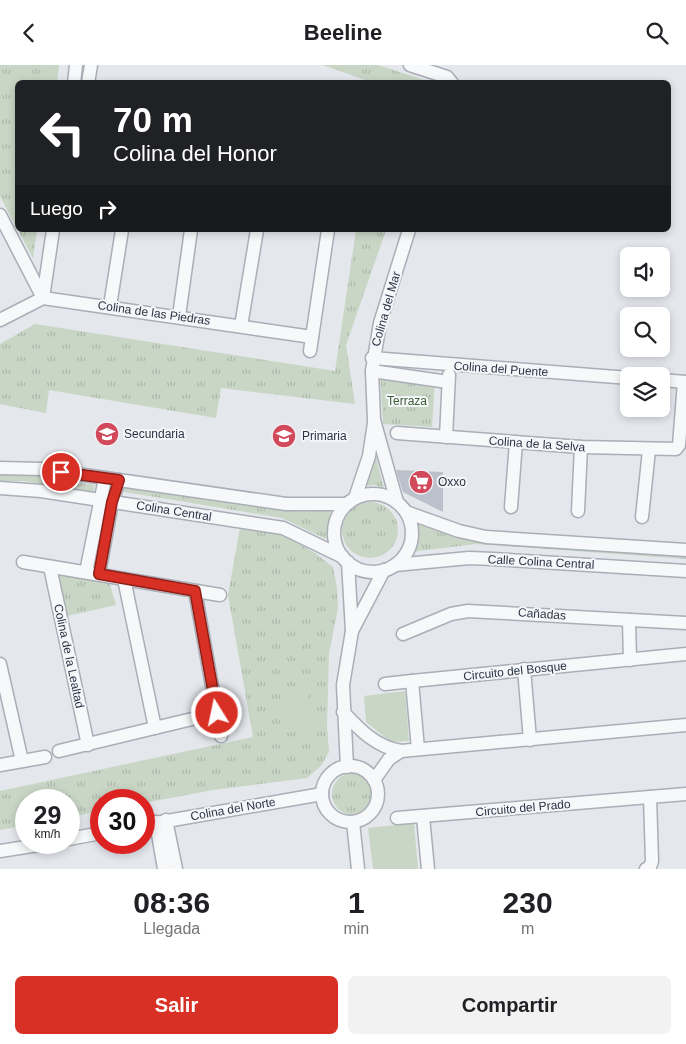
<!DOCTYPE html>
<html lang="es">
<head>
<meta charset="utf-8">
<style>
  :root { --surface:#fff; --page:#f2f2f2; --text:#202124; --muted:#757577; --accent:#d93025 }
  body { margin:0; font-family:Helvetica,sans-serif; background:var(--page); color:var(--text); height:100vh; display:flex; flex-direction:column; font-size:19px; white-space:nowrap }
  * { box-sizing:border-box; margin:0 }
  p { font-size:16px; color:var(--muted) }
  .icon { flex:none; width:28px; height:28px; fill:none; stroke:currentColor; stroke-width:2; stroke-linecap:round; stroke-linejoin:round }
  .map { position:relative; height:804px; overflow:hidden }
  .panel { display:flex; flex-direction:column; background:var(--surface); flex:1 }
  .panel>* { flex:none }
  .hud { position:absolute; left:15px; top:15px; width:656px; height:152px; border-radius:8px; box-shadow:0 2px 8px #0003; background:#202124; color:#fff; overflow:hidden }
  .fabs { position:absolute; left:620px; top:182px; display:grid; gap:10px }
  .fabs a { display:grid; place-items:center; width:50px; height:50px; border-radius:8px; background:var(--surface); box-shadow:0 2px 8px #0003; font-size:25px }
  .speed { position:absolute; left:15px; top:724px; display:flex; gap:10px; font-size:25px; font-weight:700; text-align:center }
  .speed>* { display:grid; place-content:center; width:65px; height:65px; border-radius:50%; background:var(--surface); box-shadow:0 2px 8px #0003; line-height:1 }
  .speed small { font-size:12px; font-weight:400 }
  .speed .limit { border:8px solid #d22; background:#fff; color:#111 }
  .pin { position:absolute; display:grid; place-items:center; width:42px; height:42px; color:#fff; margin:-21px; border:2px solid #fff; border-radius:50%; box-shadow:0 1px 5px #0007 }
  .me { position:absolute; width:55px; margin:-28px; rotate:350deg; stroke-linejoin:round; filter:drop-shadow(0 0 4px #0008) }
  .turn { display:flex; align-items:center; gap:18px; height:105px; padding:0 15px; font-size:22px }
  .turn .icon { width:65px; height:65px; stroke-width:2.5 }
  .turn b { display:block; font-size:35px; line-height:42px }
  .then { display:flex; align-items:center; height:48px; padding:0 15px; background:#0003; gap:10px; font-size:19px }
  .eta { display:flex; justify-content:space-evenly; align-items:center; height:85px; text-align:center }
  .eta b { font-size:30px; font-weight:700; line-height:35px }
  .button { display:flex; gap:10px; margin-top:auto; padding:10px 15px }
  .button a { flex:1; height:58px; border-radius:8px; background:var(--accent); color:#fff; font-size:20px; font-weight:700; line-height:58px; text-align:center }
  .button a+a { background:var(--page); color:var(--text) }
  header { display:flex; justify-content:space-between; align-items:center; height:65px; padding:0 15px; background:var(--surface); font-size:22px; font-weight:700 }
  .map>svg:first-child { display:block }
  .grass { fill:url(#grass-tufts) }
  .pitch { fill:#c9d6c5 }
  .building { fill:#bbc0ca }
  .lines { fill:none; stroke-linecap:round; stroke-linejoin:round }
  .minor-casing { stroke:#a9aeb7; stroke-width:15 }
  .minor { stroke:#f7f8fa; stroke-width:12 }
  .route-casing { stroke:#8d1f18; stroke-width:12 }
  .route { stroke:#d93025; stroke-width:9 }
  .labels { text-anchor:middle; dominant-baseline:central; stroke-width:4; stroke-linejoin:round; paint-order:stroke }
  .street-label { font-size:12px; fill:#2b3445; stroke:#f4f6f9 }
  .park-label { font-size:12px; fill:#3f6138; stroke:#f4f6f9 }
  .poi-label { font-size:12px; fill:#2b3445; stroke:#f4f6f9; text-anchor:start }
</style>
</head>
<body>
<header><svg class="icon" aria-label="back" viewBox="0 0 24 24"><path d="M15 5l-7 7 7 7"/></svg>Beeline<svg class="icon" aria-label="search" viewBox="0 0 24 24"><circle cx="10" cy="10" r="6"/><path d="M15 15l6 6"/></svg></header>
<div class="map">
<svg width="686" height="804" viewBox="0 0 686 804">
  <defs>
    <pattern id="grass-tufts" width="24" height="20" patternUnits="userSpaceOnUse" patternTransform="scale(1.25)"><rect width="24" height="20" fill="#c9d6c5"/><path d="M3 7l-1-3M5 7V3M7 7l1-3M15 17l-1-3M17 17v-4M19 17l1-3" fill="none" stroke="#adb8ab"/></pattern>
  </defs>
  <rect width="100%" height="100%" fill="#e4e7ec"/>
  <g class="grass">
    <path d="M0 0H59L57 17 18 18 17 164 0 131Z"/>
    <path d="M323 0H378L430 17H371Z"/>
    <path d="M18 165H37L33 193Z"/>
    <path d="M356 165H386L346 280 355 339 221 323 216 353 49 325 46 348 0 339V279L35 259 335 306Z"/>
    <path d="M380 309 435 316 432 362 383 359Z"/>
    <path d="M374 384 384 424 375 420 362 421Z"/>
    <path d="M25 409 94 420V427L24 416H0V410Z"/>
    <path d="M119 419 331 443 326 474 282 453 119 426Z"/>
    <circle cx="370" cy="465" r="28"/>
    <path d="M414 455 474 474 686 488V494L476 479 411 487 418 469Z"/>
    <path d="M240 463 282 469 315 488 333 502 337 523 338 543 329 589 327 661 329 687 321 701 307 713 213 725 144 738V735H101V746L69 752V735H26V760L0 765V726L253 672 228 530Z"/>
    <path d="M55 507 109 516 116 540 63 552Z"/>
    <circle cx="353" cy="729" r="21"/>
  </g>
  <g class="pitch">
    <path d="M307 624 315 663 290 667 283 629Z"/>
    <path d="M405 626 409 676 391 677 366 657 364 631Z"/>
    <path d="M414 758 418 804H373L368 763Z"/>
  </g>
  <path class="building" d="M396 405 443 407V447L403 427Z"/>
  <g class="lines">
    <g class="minor-casing">
      <g id="minor">
        <path d="M410 0 447 12 452 18"/>
        <path d="M74 18 76 0"/>
        <path d="M88 18 91 0"/>
        <path d="M0 150 43 233"/>
        <path d="M43 233 53 165"/>
        <path d="M110 241 122 165"/>
        <path d="M179 251 191 165"/>
        <path d="M0 255 43 233 312 272"/>
        <path d="M241 261 257 165"/>
        <path d="M310 286 328 165"/>
        <path d="M372 293 629 313"/>
        <path d="M372 306 448 317"/>
        <path d="M661 315 686 317"/>
        <path d="M397 368 581 382 676 384 679 380 684 317"/>
        <path d="M446 372 449 310"/>
        <path d="M0 403 42 404 286 439H347"/>
        <path d="M0 423 41 426 283 463 343 492"/>
        <circle cx="373" cy="468" r="39"/>
        <path d="M355 433 369 391 374 358"/>
        <path d="M397 437 374 355 372 306 380 258 409 165"/>
        <path d="M511 442 516 377"/>
        <path d="M578 446 581 382"/>
        <path d="M406 447 459 466 486 472 686 485"/>
        <path d="M642 452 649 385"/>
        <path d="M23 497 220 530"/>
        <path d="M395 500 469 493 493 494 686 506"/>
        <path d="M50 502 88 680"/>
        <path d="M86 507 105 413"/>
        <path d="M99 509 112 437 119 415"/>
        <path d="M124 514 155 663"/>
        <path d="M195 526 221 671"/>
        <path d="M629 555 630 595"/>
        <path d="M352 566 384 505"/>
        <path d="M403 569 451 549 468 546 686 558"/>
        <path d="M0 599 22 696"/>
        <path d="M524 604 530 675"/>
        <path d="M385 619 412 616"/>
        <path d="M343 647C360 665 376 682 401 686L686 660"/>
        <path d="M418 684 412 616 686 589"/>
        <path d="M59 686 217 648"/>
        <path d="M0 700 45 692"/>
        <circle cx="350" cy="729" r="28"/>
        <path d="M347 702 343 620 352 566 348 497"/>
        <path d="M374 715 389 694 401 686"/>
        <path d="M423 752 428 804"/>
        <path d="M397 753 686 729"/>
        <path d="M166 755 176 804"/>
        <path d="M156 757 164 804"/>
        <path d="M353 757 358 804"/>
        <path d="M144 760 322 729"/>
        <path d="M69 774 101 768"/>
        <path d="M0 786 51 778"/>
        <path d="M646 804 650 802 652 796 650 732"/>
      </g>
    </g>
    <use href="#minor" class="minor"/>
  </g>
  <g class="lines">
    <g class="route-casing">
      <path id="route" d="M61 407 119 415 112 437 99 509 195 526 217 648"/>
    </g>
    <use href="#route" class="route"/>
  </g>
  <defs>
    <g id="school-disc" transform="scale(1.25)"><circle r="9.5" fill="#d1495b" stroke="#f4f6f9"/><path d="M0-5L7-2L0 1L-7-2ZM-4 1L0 2.5L4 1V4Q0 6-4 4Z" fill="#fff"/></g>
    <g id="supermarket-disc" transform="scale(1.25)"><circle r="9.5" fill="#d1495b" stroke="#f4f6f9"/><path d="M-6-5.5h2.5l.6 2H6L4.5 2H-2.5L-4.4-4H-6ZM-1.5 3.2a1.3 1.3 0 1 0 .1 0ZM3 3.2a1.3 1.3 0 1 0 .1 0Z" fill="#fff"/></g>
  </defs>
  <g fill-rule="evenodd">
    <use href="#school-disc" x="107" y="369"/>
    <use href="#school-disc" x="284" y="371"/>
    <use href="#supermarket-disc" x="421" y="417"/>
  </g>
  <g class="labels">
    <g class="street-label">
      <text transform="translate(386 244) rotate(-74)">Colina del Mar</text>
      <text transform="translate(154 248) rotate(8)">Colina de las Piedras</text>
      <text transform="translate(501 304) rotate(4)">Colina del Puente</text>
      <text transform="translate(537 379) rotate(4)">Colina de la Selva</text>
      <text transform="translate(174 446) rotate(9)">Colina Central</text>
      <text transform="translate(541 497) rotate(3)">Calle Colina Central</text>
      <text transform="translate(542 549) rotate(4)">Cañadas</text>
      <text transform="translate(69 591) rotate(78)">Colina de la Lealtad</text>
      <text transform="translate(515 606) rotate(-6)">Circuito del Bosque</text>
      <text transform="translate(523 743) rotate(-5)">Circuito del Prado</text>
      <text transform="translate(233 744) rotate(-10)">Colina del Norte</text>
    </g>
    <g class="park-label">
      <text x="407" y="336">Terraza</text>
    </g>
    <g class="poi-label">
      <text x="124" y="369">Secundaria</text>
      <text x="302" y="371">Primaria</text>
      <text x="438" y="417">Oxxo</text>
    </g>
  </g>
</svg>
<div class="fabs">
<a><svg class="icon" aria-label="sound" viewBox="0 0 24 24"><path d="M4 9h4l5-4v14l-5-4H4zM17 9q2 3 0 6"/></svg></a>
<a><svg class="icon" aria-label="search" viewBox="0 0 24 24"><circle cx="10" cy="10" r="6"/><path d="M15 15l6 6"/></svg></a>
<a><svg class="icon" aria-label="layers" viewBox="0 0 24 24"><path d="M12 4l9 5-9 5-9-5zM3 14l9 5 9-5"/></svg></a>
</div>
<div class="speed"><div>29<small>km/h</small></div><div class="limit">30</div></div>
<div class="pin" style="left:61px;top:407px;background:#d93025"><svg class="icon" aria-label="arrive" viewBox="0 0 24 24"><path d="M6 21V4h12l-3 4 3 4H6"/></svg></div>
<svg class="me" style="left:217px;top:648px" viewBox="-20 -20 40 40"><circle r="17" fill="#d93025" stroke="#fff" stroke-width="3"/><path d="M0-11L8 9 0 5-8 9z" fill="#fff"/></svg>
<div class="hud">
<div class="turn"><svg class="icon" aria-label="left" viewBox="0 0 24 24"><path d="M17 20v-9H6M10 6l-5 5 5 5"/></svg><div><b>70 m</b>Colina del Honor</div></div>
<div class="then">Luego<svg class="icon" aria-label="right" viewBox="0 0 24 24"><path d="M7 20v-9h11M14 6l5 5-5 5"/></svg></div>
</div>
</div>
<section class="panel">
<div class="eta">
<div><b>08:36</b><p>Llegada</p></div>
<div><b>1</b><p>min</p></div>
<div><b>230</b><p>m</p></div>
</div>
<div class="button"><a>Salir</a><a>Compartir</a></div>
</section>
</body>
</html>
